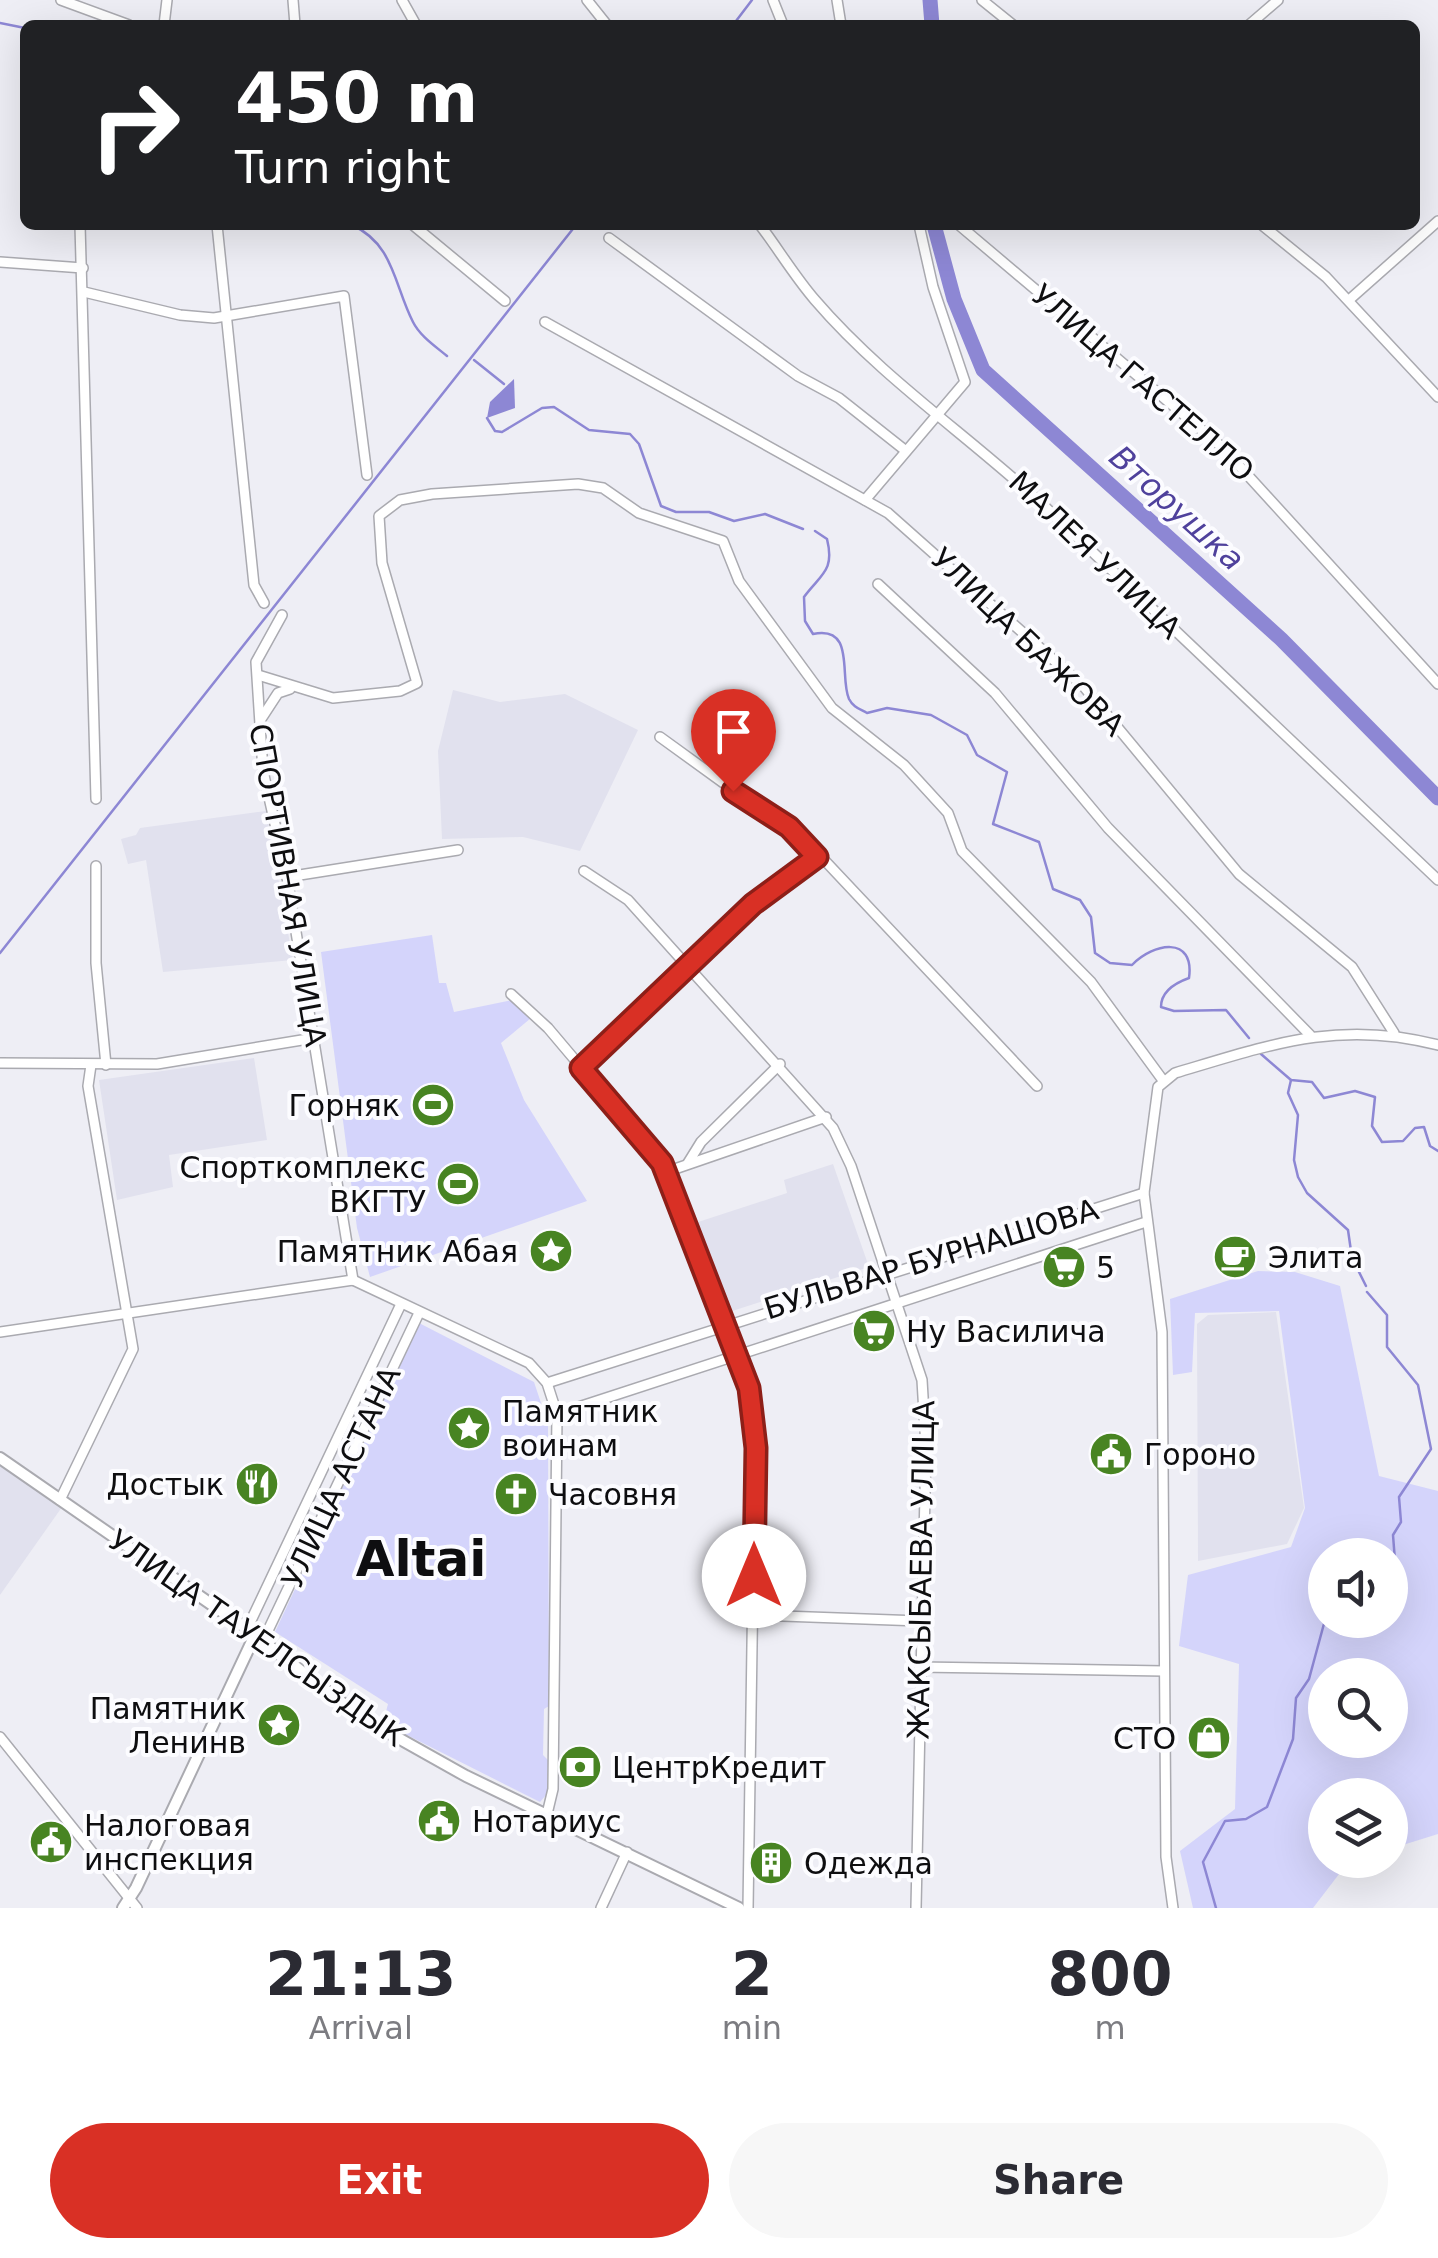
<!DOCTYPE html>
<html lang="en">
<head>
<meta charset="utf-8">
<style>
  :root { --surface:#fff; --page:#f7f7f7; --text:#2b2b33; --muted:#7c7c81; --accent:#d93025 }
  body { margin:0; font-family:"DejaVu Sans",sans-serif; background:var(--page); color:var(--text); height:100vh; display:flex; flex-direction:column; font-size:38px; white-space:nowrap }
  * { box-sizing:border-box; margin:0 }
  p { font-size:32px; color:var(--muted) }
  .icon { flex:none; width:55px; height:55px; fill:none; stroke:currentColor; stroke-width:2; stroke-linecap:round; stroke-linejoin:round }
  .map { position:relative; height:1908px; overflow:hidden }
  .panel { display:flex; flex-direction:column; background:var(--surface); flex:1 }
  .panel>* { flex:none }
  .banner { position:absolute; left:20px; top:20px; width:1400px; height:210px; border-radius:15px; box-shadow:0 10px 40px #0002; background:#202124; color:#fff; overflow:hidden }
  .fabs { position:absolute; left:1308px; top:1538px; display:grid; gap:20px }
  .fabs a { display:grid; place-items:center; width:100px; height:100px; border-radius:50%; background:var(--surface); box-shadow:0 10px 40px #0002; font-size:50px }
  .pin { position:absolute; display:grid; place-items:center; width:85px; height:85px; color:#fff; margin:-102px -42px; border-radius:50% 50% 50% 0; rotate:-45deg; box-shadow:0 0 10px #0007 }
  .pin .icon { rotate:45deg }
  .me { position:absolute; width:110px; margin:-55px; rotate:0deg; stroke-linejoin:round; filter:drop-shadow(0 0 8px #0008) }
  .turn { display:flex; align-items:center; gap:35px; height:210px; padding:0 50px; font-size:45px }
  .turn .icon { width:130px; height:130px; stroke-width:2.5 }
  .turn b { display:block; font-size:70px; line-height:85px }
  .eta { display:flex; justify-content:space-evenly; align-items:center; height:170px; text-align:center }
  .eta b { font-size:60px; font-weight:700; line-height:70px }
  .action { display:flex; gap:20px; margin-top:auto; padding:20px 50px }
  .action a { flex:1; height:115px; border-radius:60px; background:var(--accent); color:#fff; font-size:40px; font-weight:700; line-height:115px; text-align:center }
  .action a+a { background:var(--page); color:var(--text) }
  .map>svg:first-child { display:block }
  .built { fill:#e1e1ee }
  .green { fill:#d4d4fb; fill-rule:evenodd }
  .water { fill:#8d87d4 }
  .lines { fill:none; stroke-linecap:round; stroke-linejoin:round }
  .stream { stroke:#8d87d4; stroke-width:2.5 }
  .river { stroke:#8d87d4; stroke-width:15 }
  .minor-casing { stroke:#aaaab0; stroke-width:12 }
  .tertiary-casing { stroke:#aaaab0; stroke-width:14 }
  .minor { stroke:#fff; stroke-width:9 }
  .tertiary { stroke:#fff; stroke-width:10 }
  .route-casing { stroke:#8d1f18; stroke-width:25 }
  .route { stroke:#d93025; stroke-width:18 }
  .labels { text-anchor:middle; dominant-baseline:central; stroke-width:8; stroke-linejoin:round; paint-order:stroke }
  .street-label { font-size:30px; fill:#0e0e10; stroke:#fcfcff }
  .poi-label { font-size:30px; fill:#0e0e10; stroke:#fcfcff; text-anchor:start }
  .water-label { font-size:32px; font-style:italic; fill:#4f419c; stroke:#fcfcff }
  .town-label { font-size:50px; font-weight:bold; fill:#0e0e10; stroke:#fcfcff }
</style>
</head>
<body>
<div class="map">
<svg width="1438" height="1908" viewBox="0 0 1438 1908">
  <rect width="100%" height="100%" fill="#eeeef5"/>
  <g class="built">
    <path d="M453 690 500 702 565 694 638 730 580 851 523 837 442 839 438 751Z"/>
    <path d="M266 811 293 960 163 972 146 860 128 864 121 839 136 835 140 828Z"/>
    <path d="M254 1058 267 1140 169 1155 173 1187 117 1200 99 1080Z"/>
    <path d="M833 1164 869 1267 726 1313 695 1223 787 1193 784 1180Z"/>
    <path d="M1276 1312 1304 1508 1287 1544 1198 1561 1197 1324 1208 1315Z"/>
    <path d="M0 1466 62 1507 0 1595Z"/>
  </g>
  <g class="green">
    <path d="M432 935 439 983H446L454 1012 513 1000 531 1018 501 1043 524 1100 587 1201 370 1277 357 1228 321 952Z"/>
    <path d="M1258 1271 1295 1272 1340 1286 1379 1476 1438 1491V1834L1390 1849V1795H1325V1860H1360L1346 1865 1313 1908H1193L1180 1851 1235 1809 1239 1664 1179 1646 1188 1575 1291 1547 1305 1508 1279 1311 1195 1313 1192 1372 1173 1375 1170 1299ZM1325 1555H1390V1620H1325ZM1390 1675V1740H1325V1675Z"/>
    <path d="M419 1323 534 1382 548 1424 549 1706 544 1709 543 1755 548 1760 547 1794 540 1802 383 1723 388 1704 275 1632Z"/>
  </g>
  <path class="water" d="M514 379 515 408 487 418 490 402Z"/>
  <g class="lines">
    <g class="stream">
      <path d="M0 23 25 28"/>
      <path d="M733 25 752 0"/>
      <path d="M352 225C394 244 394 285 413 322 420 336 435 346 447 356"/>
      <path d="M474 360 504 384"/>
      <path d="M487 418 495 431 502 432 542 408 554 407 589 430 630 434 639 444 661 506 676 512H709L734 521 765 514 803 529"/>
      <path d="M815 531 827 539C835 571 821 574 804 597L805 621 813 634C856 625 839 677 849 699 853 707 860 709 867 713L887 708 931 715 967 735 977 755 1007 772 993 824 1039 842 1053 889 1080 900 1091 917 1095 953 1110 963 1132 965C1153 943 1195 935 1189 978 1175 983 1161 991 1161 1007L1174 1011 1226 1010 1249 1038"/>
      <path d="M0 953 576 225"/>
      <path d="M1261 1054 1291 1080 1312 1082 1324 1098 1355 1091 1375 1097 1372 1126 1382 1142 1403 1141 1415 1128 1424 1127 1430 1146 1438 1151"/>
      <path d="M1291 1080 1288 1093 1298 1115 1294 1160 1298 1177 1307 1193 1348 1230 1352 1258 1366 1286"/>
      <path d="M1367 1292 1387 1315V1347L1418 1385 1431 1449 1399 1497 1401 1522 1393 1535 1395 1561 1390 1567"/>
      <path d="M1216 1908 1203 1862 1225 1821 1246 1819 1267 1807 1293 1739 1296 1698 1309 1679 1325 1620"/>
    </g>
    <g class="river">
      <path d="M930 0 932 25"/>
      <path d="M934 225 954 299 983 370 1281 639 1438 798"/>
    </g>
    <g class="minor-casing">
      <g id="minor">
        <path d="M61 0 129 25"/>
        <path d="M293 0 295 25"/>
        <path d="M402 0 416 25"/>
        <path d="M587 0 607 25"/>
        <path d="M773 0 783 25"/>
        <path d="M837 0 841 25"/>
        <path d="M982 0 1013 25"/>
        <path d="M164 25 167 0"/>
        <path d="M1249 25 1278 0"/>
        <path d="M80 225 96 799"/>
        <path d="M217 225 254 585 264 603"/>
        <path d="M413 225 505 301"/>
        <path d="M760 225C779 250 795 277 815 300 881 377 966 434 1041 503L1438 880"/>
        <path d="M959 225 1222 447 1438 684"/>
        <path d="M1262 225 1326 277 1438 397"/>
        <path d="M609 238 798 376 839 398 906 451"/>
        <path d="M0 262 83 268"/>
        <path d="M84 292 180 315 214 318 344 296 367 475"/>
        <path d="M1349 300 1438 221"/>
        <path d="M545 322 888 513 1084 687 1239 874 1352 967 1394 1033"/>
        <path d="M865 500 965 382 933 287 919 225"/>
        <path d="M878 584 995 693 1108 828 1310 1035"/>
        <path d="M282 615 256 662 263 771 287 877 353 1280"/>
        <path d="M258 675 333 698 400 691 417 683 382 563 379 516 400 500 432 494 578 484 603 488 639 513 723 541 739 581 832 708 904 765 948 813 962 851 1091 982 1162 1079"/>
        <path d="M261 719 278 693 290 689"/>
        <path d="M660 737 812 847 1037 1086"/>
        <path d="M96 866V963L106 1065"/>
        <path d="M584 871 628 900 833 1128 851 1166 922 1380 926 1447 916 1908"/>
        <path d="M287 877 458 850"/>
        <path d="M511 994 548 1028 662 1163 749 1388 755 1449 748 1908"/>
        <path d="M0 1063 157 1064 314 1038"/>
        <path d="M581 1067 753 904 817 857"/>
        <path d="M688 1163 701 1142 780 1064"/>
        <path d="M666 1172 826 1117"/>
        <path d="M353 1280 529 1363 547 1383 557 1414 553 1789 547 1814"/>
        <path d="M0 1332 353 1280"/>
        <path d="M547 1383 1144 1193"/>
        <path d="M557 1414 1146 1222"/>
        <path d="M60 1500 133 1349 88 1086 91 1065"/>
        <path d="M754 1615 920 1621"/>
        <path d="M247 1629 401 1304"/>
        <path d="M263 1641 419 1313"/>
        <path d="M919 1667 1164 1671"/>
        <path d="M0 1737 137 1908"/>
        <path d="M601 1908 627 1852"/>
        <path d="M1173 1908 1166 1857 1162 1332 1144 1193 1158 1087 1175 1073C1269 1045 1339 1019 1438 1045"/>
      </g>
    </g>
    <g class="tertiary-casing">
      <g id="tertiary">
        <path d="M0 1458 247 1629 359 1716 466 1776 739 1908"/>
        <path d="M123 1908 136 1888 255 1635"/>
      </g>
    </g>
    <use href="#minor" class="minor"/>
    <use href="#tertiary" class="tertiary"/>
  </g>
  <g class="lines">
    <g class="route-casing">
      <path id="route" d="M733 791 789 827 817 857 753 904 581 1068 662 1163 749 1388 756 1448 754 1576"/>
    </g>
    <use href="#route" class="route"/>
  </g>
  <defs>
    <g id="stadium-disc" transform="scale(2.25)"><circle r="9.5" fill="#488422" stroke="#fcfcff"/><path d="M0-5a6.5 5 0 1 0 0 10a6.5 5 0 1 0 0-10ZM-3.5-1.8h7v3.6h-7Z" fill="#fff"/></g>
    <g id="sight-disc" transform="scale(2.25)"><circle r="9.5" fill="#488422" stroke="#fcfcff"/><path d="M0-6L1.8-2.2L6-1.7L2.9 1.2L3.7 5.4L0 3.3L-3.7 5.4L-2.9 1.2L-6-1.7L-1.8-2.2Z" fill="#fff"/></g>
    <g id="cafe-disc" transform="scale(2.25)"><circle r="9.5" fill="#488422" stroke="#fcfcff"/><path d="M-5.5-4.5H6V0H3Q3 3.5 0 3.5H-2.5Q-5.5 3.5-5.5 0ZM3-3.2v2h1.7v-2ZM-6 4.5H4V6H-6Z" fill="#fff"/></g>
    <g id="supermarket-disc" transform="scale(2.25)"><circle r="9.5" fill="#488422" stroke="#fcfcff"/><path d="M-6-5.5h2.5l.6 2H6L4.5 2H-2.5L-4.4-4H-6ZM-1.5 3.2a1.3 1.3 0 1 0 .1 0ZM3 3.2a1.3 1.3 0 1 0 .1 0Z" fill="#fff"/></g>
    <g id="civic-disc" transform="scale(2.25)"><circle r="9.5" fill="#488422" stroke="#fcfcff"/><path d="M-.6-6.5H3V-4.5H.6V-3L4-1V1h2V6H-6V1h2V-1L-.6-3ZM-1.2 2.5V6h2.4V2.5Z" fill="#fff"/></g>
    <g id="restaurant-disc" transform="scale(2.25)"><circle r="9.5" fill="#488422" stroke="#fcfcff"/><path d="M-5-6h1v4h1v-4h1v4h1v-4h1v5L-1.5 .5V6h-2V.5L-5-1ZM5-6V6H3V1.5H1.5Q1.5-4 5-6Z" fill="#fff"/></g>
    <g id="church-disc" transform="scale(2.25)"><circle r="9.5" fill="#488422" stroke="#fcfcff"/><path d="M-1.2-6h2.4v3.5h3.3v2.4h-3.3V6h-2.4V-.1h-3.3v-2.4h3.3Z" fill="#fff"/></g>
    <g id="shop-disc" transform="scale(2.25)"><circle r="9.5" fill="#488422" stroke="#fcfcff"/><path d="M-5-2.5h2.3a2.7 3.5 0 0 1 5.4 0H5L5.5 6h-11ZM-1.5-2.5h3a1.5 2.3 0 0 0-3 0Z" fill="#fff"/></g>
    <g id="bank-disc" transform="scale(2.25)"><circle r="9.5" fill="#488422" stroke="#fcfcff"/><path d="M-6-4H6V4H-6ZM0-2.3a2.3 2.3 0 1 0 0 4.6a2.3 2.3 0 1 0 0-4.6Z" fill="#fff"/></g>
    <g id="building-disc" transform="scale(2.25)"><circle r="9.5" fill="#488422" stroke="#fcfcff"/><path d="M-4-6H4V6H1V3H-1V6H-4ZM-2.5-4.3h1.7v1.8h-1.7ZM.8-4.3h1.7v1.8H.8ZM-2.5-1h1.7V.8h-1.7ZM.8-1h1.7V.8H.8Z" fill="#fff"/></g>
  </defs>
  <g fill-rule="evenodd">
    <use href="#stadium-disc" x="433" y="1105"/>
    <use href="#stadium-disc" x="458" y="1184"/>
    <use href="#sight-disc" x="551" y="1251"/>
    <use href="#cafe-disc" x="1235" y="1257"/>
    <use href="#supermarket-disc" x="1064" y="1267"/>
    <use href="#supermarket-disc" x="874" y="1331"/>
    <use href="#sight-disc" x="469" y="1428"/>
    <use href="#civic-disc" x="1111" y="1454"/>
    <use href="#restaurant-disc" x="257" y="1484"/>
    <use href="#church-disc" x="516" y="1494"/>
    <use href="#sight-disc" x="279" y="1725"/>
    <use href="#shop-disc" x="1209" y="1738"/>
    <use href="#bank-disc" x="580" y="1767"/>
    <use href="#civic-disc" x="439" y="1821"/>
    <use href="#civic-disc" x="51" y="1842"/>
    <use href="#building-disc" x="771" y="1863"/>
  </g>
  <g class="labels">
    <g class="street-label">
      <text transform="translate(1143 383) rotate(41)">УЛИЦА ГАСТЕЛЛО</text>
      <text transform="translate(1095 555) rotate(44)">МАЛЕЯ УЛИЦА</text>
      <text transform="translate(1028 642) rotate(44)">УЛИЦА БАЖОВА</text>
      <text transform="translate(288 885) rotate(80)">СПОРТИВНАЯ УЛИЦА</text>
      <text transform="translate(931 1259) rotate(-17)">БУЛЬВАР БУРНАШОВА</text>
      <text transform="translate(341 1477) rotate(-65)">УЛИЦА АСТАНА</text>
      <text transform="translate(921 1570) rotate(-89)">ЖАКСЫБАЕВА УЛИЦА</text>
      <text transform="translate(257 1638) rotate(35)">УЛИЦА ТАУЕЛСЫЗДЫК</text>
    </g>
    <g class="poi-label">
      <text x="400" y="1105" text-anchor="end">Горняк</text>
      <text x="426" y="1167" text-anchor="end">Спорткомплекс<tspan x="426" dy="34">ВКГТУ</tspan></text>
      <text x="518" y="1251" text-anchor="end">Памятник Абая</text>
      <text x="1268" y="1257">Элита</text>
      <text x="1096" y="1267">5</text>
      <text x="906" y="1331">Ну Василича</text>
      <text x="502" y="1411">Памятник<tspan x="502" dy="34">воинам</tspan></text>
      <text x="1144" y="1454">Гороно</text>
      <text x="224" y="1484" text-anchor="end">Достык</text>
      <text x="548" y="1494">Часовня</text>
      <text x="246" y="1708" text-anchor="end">Памятник<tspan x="246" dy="34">Ленинв</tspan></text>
      <text x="1176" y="1738" text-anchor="end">СТО</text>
      <text x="612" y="1767">ЦентрКредит</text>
      <text x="472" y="1821">Нотариус</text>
      <text x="84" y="1825">Налоговая<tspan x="84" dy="34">инспекция</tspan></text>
      <text x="804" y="1863">Одежда</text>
    </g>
    <g class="water-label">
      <text transform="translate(1177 508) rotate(42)">Вторушка</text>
    </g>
    <g class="town-label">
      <text x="421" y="1559">Altai</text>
    </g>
  </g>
</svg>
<div class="fabs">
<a><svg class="icon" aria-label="sound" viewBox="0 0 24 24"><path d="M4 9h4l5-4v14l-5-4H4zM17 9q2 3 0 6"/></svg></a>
<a><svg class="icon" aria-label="search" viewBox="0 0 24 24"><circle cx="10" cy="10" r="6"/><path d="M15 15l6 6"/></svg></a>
<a><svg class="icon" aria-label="layers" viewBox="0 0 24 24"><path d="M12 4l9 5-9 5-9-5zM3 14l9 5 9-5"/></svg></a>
</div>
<div class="pin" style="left:733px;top:791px;background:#d93025"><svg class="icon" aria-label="arrive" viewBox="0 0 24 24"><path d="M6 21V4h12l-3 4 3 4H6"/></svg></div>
<svg class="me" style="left:754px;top:1576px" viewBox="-20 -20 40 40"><circle r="19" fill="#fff"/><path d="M0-13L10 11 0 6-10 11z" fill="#d93025"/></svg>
<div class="banner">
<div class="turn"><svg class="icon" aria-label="right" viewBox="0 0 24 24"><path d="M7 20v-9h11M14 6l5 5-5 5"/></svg><div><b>450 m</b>Turn right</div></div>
</div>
</div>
<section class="panel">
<div class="eta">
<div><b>21:13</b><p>Arrival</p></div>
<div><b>2</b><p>min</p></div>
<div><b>800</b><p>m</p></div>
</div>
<div class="action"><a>Exit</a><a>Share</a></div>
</section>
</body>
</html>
